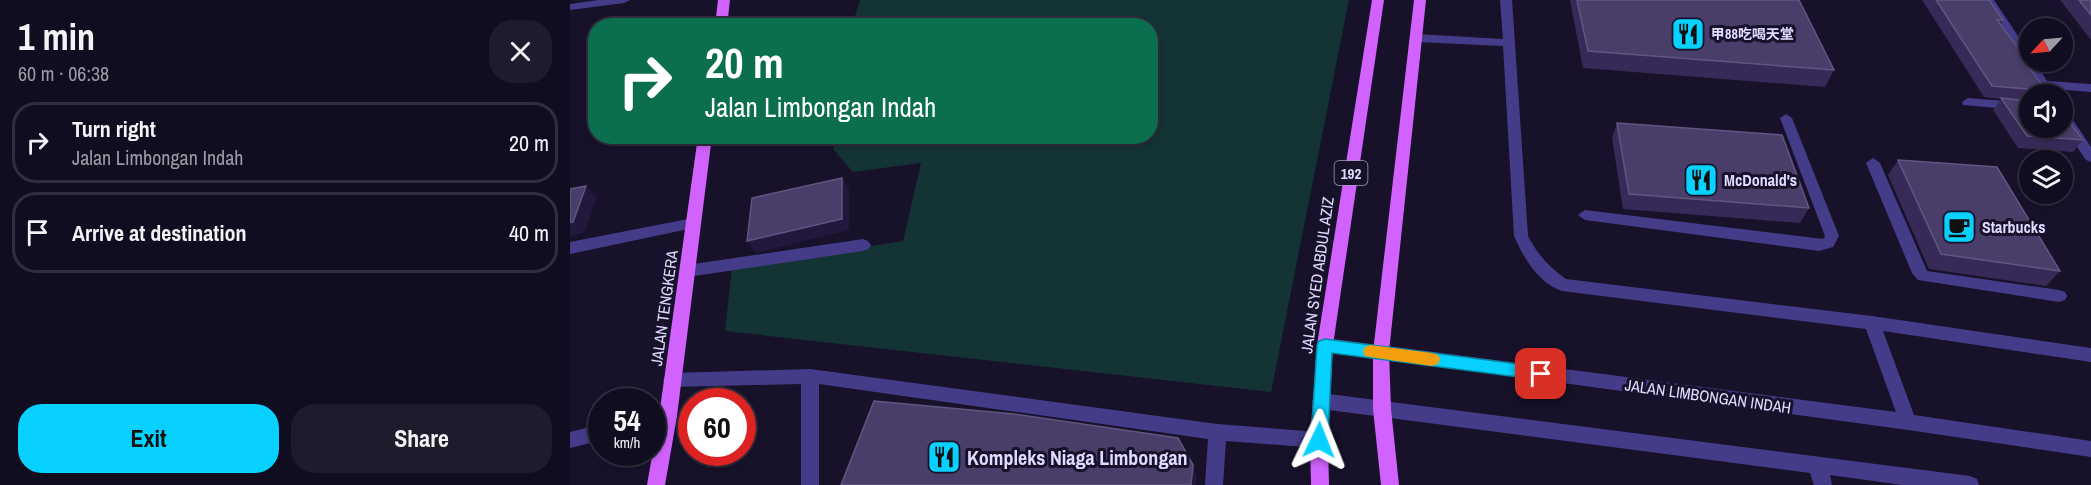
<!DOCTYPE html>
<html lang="en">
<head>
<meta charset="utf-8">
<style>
  :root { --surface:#110d20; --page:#1e1b2d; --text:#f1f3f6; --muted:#9c9ca5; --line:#302d3e; --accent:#07d1fe }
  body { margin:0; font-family:"Archivo Narrow","Noto Sans SC",sans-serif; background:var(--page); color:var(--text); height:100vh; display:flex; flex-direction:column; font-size:22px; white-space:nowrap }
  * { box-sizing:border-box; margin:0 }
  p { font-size:20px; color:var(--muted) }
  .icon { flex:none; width:33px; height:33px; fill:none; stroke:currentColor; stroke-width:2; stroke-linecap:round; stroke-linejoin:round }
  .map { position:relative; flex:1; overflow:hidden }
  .drawer { display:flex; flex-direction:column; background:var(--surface); width:570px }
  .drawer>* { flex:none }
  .guide { position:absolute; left:18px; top:18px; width:570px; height:126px; border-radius:24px; box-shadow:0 3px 9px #0003,0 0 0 2px var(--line); background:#0b6e4f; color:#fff; overflow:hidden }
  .needle { width:39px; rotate:244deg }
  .controls { position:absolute; left:1449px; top:18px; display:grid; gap:12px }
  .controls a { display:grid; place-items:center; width:54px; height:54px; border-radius:50%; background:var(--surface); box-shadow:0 3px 9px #0003,0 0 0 2px var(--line); font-size:30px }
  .speed { position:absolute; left:18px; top:388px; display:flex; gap:12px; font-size:30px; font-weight:700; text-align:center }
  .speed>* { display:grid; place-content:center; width:78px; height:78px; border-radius:50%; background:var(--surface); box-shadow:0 3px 9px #0003,0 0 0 2px var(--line); line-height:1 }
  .speed small { font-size:15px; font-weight:400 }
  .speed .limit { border:9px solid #d22; background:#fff; color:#111 }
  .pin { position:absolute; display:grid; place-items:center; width:51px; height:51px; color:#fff; margin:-26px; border-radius:12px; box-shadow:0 3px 9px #0006 }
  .me { position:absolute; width:66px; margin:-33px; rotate:2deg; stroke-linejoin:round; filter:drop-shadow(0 0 4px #0008) }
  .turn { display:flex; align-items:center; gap:21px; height:126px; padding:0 18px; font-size:27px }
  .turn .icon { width:78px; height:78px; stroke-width:2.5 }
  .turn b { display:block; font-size:42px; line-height:51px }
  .round { display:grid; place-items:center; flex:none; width:63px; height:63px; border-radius:24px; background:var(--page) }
  .headline { display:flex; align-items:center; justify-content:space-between; height:102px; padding:0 18px }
  h1 { font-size:36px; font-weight:700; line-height:45px }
  .action { display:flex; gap:12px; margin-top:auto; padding:12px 18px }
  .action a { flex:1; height:69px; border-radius:24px; background:var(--accent); color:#111; font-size:24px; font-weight:700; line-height:69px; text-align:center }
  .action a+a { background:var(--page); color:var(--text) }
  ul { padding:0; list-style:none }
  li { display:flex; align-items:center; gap:18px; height:81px; margin:0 12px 9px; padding:0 6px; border:3px solid var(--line); border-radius:24px }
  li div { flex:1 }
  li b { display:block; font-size:22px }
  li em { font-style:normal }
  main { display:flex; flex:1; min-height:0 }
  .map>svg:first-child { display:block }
  .green { fill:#143334 }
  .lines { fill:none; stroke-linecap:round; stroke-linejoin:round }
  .minor { fill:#453c89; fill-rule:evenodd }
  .major { fill:#d162fe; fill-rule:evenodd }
  .wall { fill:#372a58 }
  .shaded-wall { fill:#22183e }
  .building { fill:#493d6a; stroke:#615681; stroke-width:1.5 }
  .route { fill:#07d1fe; stroke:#0588a5; stroke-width:1.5 }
  .slow { fill:#f59e0b }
  .labels { text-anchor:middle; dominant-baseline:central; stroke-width:6; stroke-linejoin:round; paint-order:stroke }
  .far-poi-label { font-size:14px; font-weight:bold; fill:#e1daff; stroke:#17112a; text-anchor:start }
  .shield { fill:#17112a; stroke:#a49ebf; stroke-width:1.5 }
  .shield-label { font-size:15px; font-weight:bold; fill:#e1daff }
  .poi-label { font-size:16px; font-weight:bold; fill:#e1daff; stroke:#17112a; text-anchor:start }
  .street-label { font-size:16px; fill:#e1daff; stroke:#17112a }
  .near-poi-label { font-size:20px; font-weight:bold; fill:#e1daff; stroke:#17112a; text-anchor:start }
</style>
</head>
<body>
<main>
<section class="drawer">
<div class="headline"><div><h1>1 min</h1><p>60 m · 06:38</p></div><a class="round"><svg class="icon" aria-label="close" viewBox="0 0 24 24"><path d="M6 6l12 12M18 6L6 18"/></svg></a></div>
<ul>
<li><svg class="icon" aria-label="right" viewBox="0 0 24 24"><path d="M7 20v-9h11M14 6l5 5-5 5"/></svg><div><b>Turn right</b><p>Jalan Limbongan Indah</p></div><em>20 m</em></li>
<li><svg class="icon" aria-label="arrive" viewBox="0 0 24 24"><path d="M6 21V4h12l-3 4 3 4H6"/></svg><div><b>Arrive at destination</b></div><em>40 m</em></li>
</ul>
<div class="action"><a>Exit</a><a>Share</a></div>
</section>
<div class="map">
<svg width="1521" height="485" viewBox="0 0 1521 485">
  <rect width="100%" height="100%" fill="#17112a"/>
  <path class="green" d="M290 0H779L701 392 155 331 162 268 333 241 351 163 283 172 263 149 268 137 580 136V26L294 25V17L285 16Z"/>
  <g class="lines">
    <g class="minor">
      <path d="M28 0H60L54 3 0 10V4Z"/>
      <path d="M930 0H942L958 236C967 254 980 268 996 279L1302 316 1521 348V362L1313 331 1344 415 1521 441V457L1338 430 749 350 747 345 749 340 755 338 1326 412 1296 329 992 291C969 284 953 257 944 236L933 46 846 42 840 38 846 34 933 39Z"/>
      <path d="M1412 0H1424L1460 54V62H1465L1477 81 1521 84V92L1483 89 1486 94H1474Z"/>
      <path d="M1398 98 1460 103V111L1393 105 1392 102Z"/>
      <path d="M1492 110 1497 111 1521 147V162L1516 160 1492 125Z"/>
      <path d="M1216 114 1222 118 1269 236 1263 247 1249 251 1015 220 1008 215 1015 210 1253 239 1255 236 1210 118Z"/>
      <path d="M1303 158 1310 163 1357 271 1489 290 1495 292 1497 296 1495 300 1489 302 1348 280 1342 273 1296 163Z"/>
      <path d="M123 218 130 223 128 227 0 254V242Z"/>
      <path d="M293 239 298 241 301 245 298 249 293 251 117 277 112 275 109 271 112 267 117 265Z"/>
      <path d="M240 369 647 424 749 432 755 434 758 440 755 446 749 448 656 441 653 485H635L638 439 249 384V485H231V384L102 387 96 385 93 380 96 375 102 373Z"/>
      <path d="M751 393 1400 476 1407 479 1409 485H1332L1260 475 1262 485H1244L1240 473 751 409 745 406 742 401 745 396Z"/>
      <path d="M98 408 104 410 107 416 104 422 82 427V411Z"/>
      <path d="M32 424V440L0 448V432Z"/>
    </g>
    <g class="major">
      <path d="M148 0H160L157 26H145Z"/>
      <path d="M802 0H814L763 345 758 440 759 485H741L740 440 747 345Z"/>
      <path d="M844 0H856L819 352 821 409 829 485H811L803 409V352Z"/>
      <path d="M128 136H142L107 416 95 485H77L89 416Z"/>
    </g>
  </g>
  <g class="wall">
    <path d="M1000 0H1229L1264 70 1255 87 1013 68Z"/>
    <path d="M1352 0H1419L1433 20 1431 24 1461 65 1459 67 1479 94H1460V128L1513 140 1503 152 1448 148 1423 110 1431 99 1414 97Z"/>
    <path d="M1490 0H1521V40Z"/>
    <path d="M1047 123 1239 208 1230 223 1053 209 1042 138Z"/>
    <path d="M1328 160 1490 271 1476 286 1359 269 1318 175Z"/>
  </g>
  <g class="shaded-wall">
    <path d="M272 178 279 189V230L186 253 177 241Z"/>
    <path d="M16 186 27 197 14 233 0 236V222Z"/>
    <path d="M623 465 627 478 626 485H621Z"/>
  </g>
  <g class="building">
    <path d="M1007 0H1229L1264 70 1018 51Z"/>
    <path d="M1366 0H1419L1433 20H1427L1461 65H1457L1479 94H1471V90L1422 86Z"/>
    <path d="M1509 0H1521V15Z"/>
    <path d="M1431 98 1460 101V128H1492V113L1513 140 1457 136Z"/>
    <path d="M1047 123 1212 135 1239 208 1059 194Z"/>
    <path d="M1328 160 1427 167 1490 271 1371 254Z"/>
    <path d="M272 178V219L177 241 182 198Z"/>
    <path d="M16 186 3 222H0V189Z"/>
    <path d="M304 401 444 414 608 438 623 465 621 485H271Z"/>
  </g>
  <path class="route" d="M755 339 971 367 977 369 979 374 977 378 971 380 762 353 758 440 755 446 749 448 743 446 741 440 747 345 749 341Z"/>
  <path class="slow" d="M800 345 862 353 868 355 870 359 868 364 862 366 800 357 795 356 793 351 795 347Z"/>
  <defs>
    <g id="restaurant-square" transform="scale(1.725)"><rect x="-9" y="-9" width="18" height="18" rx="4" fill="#07d1fe" stroke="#17112a"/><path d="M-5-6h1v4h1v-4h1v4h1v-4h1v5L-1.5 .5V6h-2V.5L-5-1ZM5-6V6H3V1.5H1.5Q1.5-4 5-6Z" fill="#111"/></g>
    <g id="cafe-square" transform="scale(1.725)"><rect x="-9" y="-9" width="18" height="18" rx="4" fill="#07d1fe" stroke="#17112a"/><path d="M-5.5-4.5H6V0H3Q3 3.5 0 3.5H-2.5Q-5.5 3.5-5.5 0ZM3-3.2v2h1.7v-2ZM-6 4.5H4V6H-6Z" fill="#111"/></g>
  </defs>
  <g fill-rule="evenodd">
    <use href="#restaurant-square" x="1118" y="34"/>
    <use href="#restaurant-square" x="1131" y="180"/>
    <use href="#cafe-square" x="1389" y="227"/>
    <use href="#restaurant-square" x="374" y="457"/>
  </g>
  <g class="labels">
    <g class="far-poi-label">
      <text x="1141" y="34">甲88吃喝天堂</text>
    </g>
    <rect class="shield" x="764.5" y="161" width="33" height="24" rx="4.5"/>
    <g class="shield-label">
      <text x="781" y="173">192</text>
    </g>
    <g class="poi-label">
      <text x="1154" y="180">McDonald's</text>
      <text x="1412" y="227">Starbucks</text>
    </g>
    <g class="street-label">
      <text transform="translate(747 275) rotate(-82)">JALAN SYED ABDUL AZIZ</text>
      <text transform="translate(94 308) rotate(-82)">JALAN TENGKERA</text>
      <text transform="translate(1138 396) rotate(8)">JALAN LIMBONGAN INDAH</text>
    </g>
    <g class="near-poi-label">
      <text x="397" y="457">Kompleks Niaga Limbongan</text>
    </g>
  </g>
</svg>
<div class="controls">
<a><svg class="needle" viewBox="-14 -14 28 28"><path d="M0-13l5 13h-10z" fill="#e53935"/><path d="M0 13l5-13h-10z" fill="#9c9ca5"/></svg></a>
<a><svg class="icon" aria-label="sound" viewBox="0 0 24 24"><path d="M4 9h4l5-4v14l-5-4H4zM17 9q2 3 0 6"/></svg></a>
<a><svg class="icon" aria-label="layers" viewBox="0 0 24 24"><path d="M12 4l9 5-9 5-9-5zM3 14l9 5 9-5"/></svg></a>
</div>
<div class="speed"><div>54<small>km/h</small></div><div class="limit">60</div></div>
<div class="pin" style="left:971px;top:374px;background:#d93025"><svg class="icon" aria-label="arrive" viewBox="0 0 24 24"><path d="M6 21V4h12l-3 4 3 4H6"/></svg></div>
<svg class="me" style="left:749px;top:440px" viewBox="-20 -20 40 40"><path d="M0-17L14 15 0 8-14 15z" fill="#07d1fe" stroke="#fff" stroke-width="4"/></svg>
<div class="guide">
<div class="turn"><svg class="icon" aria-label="right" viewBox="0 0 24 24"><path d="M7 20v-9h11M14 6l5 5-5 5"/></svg><div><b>20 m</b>Jalan Limbongan Indah</div></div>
</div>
</div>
</main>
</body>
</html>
